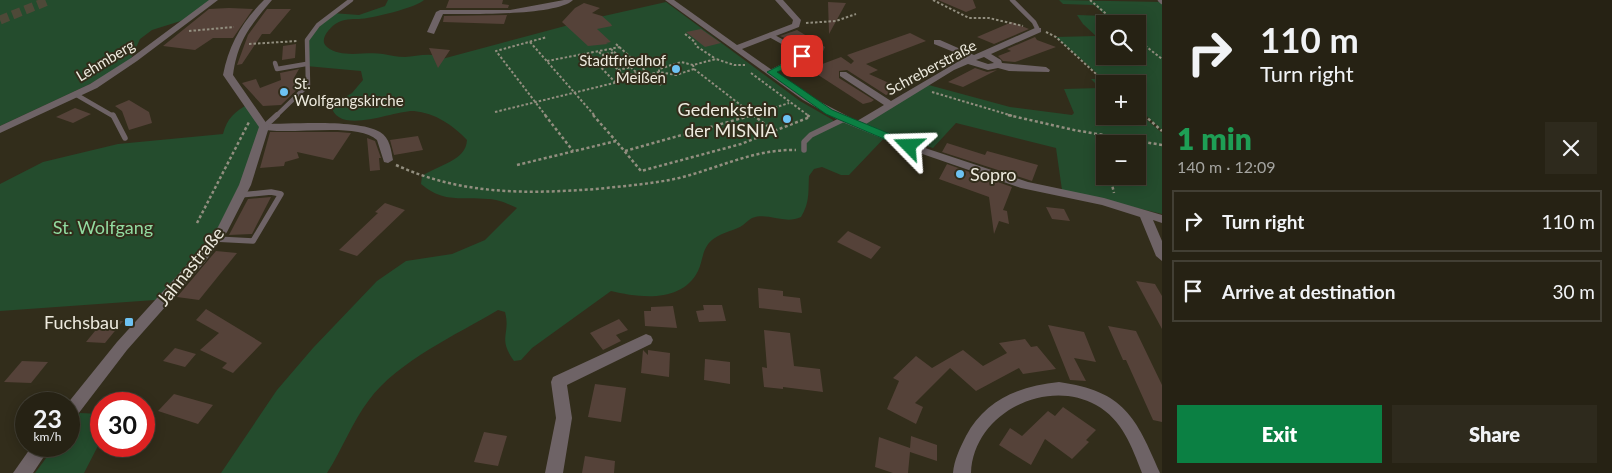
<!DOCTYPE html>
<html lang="en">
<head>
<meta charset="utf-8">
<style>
  :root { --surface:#262214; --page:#2e2a1d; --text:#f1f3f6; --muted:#a4a4a0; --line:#423f34; --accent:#0b8043 }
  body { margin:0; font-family:Lato,sans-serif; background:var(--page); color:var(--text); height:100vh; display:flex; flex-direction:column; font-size:19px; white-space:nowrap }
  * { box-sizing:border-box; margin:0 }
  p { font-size:16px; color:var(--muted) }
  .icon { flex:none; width:28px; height:28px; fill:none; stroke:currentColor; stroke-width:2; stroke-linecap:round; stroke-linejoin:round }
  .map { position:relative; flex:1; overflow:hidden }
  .panel { display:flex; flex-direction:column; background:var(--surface); width:450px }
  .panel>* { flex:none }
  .hud { background:#262214; color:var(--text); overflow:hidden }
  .fabs { position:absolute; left:1096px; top:15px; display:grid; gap:10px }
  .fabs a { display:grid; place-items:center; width:50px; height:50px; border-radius:0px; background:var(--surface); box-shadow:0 2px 12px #0003,0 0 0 1px var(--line); font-size:25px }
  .speed { position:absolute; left:15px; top:392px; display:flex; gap:10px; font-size:25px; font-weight:700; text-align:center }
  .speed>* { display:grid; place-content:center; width:65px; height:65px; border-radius:50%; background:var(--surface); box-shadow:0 2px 12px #0003,0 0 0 1px var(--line); line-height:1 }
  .speed small { font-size:12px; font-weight:400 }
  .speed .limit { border:8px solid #d22; background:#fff; color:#111 }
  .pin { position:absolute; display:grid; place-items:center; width:42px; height:42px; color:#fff; margin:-21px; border-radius:10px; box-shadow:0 2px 8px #0006 }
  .me { position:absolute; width:55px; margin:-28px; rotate:292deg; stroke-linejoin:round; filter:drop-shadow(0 0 4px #0008) }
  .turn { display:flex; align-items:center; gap:18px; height:105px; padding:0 15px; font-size:22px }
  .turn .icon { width:65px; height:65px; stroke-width:2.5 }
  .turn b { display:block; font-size:35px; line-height:42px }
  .round { display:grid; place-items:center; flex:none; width:52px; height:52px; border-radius:0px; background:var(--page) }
  .headline { display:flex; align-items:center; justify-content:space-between; height:85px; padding:0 15px }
  h1 { font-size:30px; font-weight:800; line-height:38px; color:#1e9e55 }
  .primary-button { display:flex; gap:10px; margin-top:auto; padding:10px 15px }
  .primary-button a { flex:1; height:58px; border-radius:0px; background:var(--accent); color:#fff; font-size:20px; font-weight:800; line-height:58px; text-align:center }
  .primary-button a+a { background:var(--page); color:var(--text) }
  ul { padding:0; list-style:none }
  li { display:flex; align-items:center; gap:15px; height:62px; margin:0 10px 8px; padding:0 5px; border:2px solid var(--line); border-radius:0px }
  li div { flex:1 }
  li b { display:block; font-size:19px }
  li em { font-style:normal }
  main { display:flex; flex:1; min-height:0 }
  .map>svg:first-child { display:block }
  .green { fill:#244c2d; fill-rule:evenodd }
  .building { fill:#554239 }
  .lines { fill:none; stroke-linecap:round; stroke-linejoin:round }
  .primary-tunnel { stroke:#4e4938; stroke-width:9; stroke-dasharray:9 4.5; stroke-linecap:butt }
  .path-far1 { stroke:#928e7f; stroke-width:2; stroke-dasharray:2.5 2; stroke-linecap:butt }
  .path { stroke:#928e7f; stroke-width:2.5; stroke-dasharray:3 2.5; stroke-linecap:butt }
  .service-far1 { stroke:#6e6366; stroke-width:4.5 }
  .service { stroke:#6e6366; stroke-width:5.5 }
  .minor { fill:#6e6366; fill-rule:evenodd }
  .tertiary { fill:#6e6366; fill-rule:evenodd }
  .route { fill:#0b8043; stroke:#07532c }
  .poi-dot { fill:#6dc2f3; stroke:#322d1b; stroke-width:2 }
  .labels { text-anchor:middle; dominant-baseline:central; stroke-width:4; stroke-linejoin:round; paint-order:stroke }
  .far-street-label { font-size:15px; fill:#edeade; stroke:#322d1b }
  .far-poi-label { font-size:15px; fill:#edeade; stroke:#322d1b; text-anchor:end }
  .poi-label { font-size:18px; fill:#edeade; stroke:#322d1b; text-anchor:end }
  .park-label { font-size:18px; fill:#92dba0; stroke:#322d1b }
  .street-label { font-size:18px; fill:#edeade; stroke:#322d1b }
</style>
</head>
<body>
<main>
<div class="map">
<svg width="1162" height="473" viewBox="0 0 1162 473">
  <rect width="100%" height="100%" fill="#322d1b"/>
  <g class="green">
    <path d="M0 0H214L187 19 152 30 140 39 129 63 86 86 0 126Z"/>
    <path d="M388 0H424C418 7 370 19 359 19 352 19 343 19 337 23 330 27 318 40 327 47 342 59 365 51 383 54 390 55 397 57 405 57 416 57 433 51 442 59L595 18 666 2 800 101 833 120 832 125 844 119 858 125 925 84 1010 107 1072 115 1074 113 1064 89 1100 88 1091 79H1099L1105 84V116H1138V112L1162 133V214L1062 190 1056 148 956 123 933 148 889 133 849 175H841L822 167 814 169 809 176C808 193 810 202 801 217 784 225 769 212 752 218 748 220 744 225 740 227 731 231 719 234 712 240 702 248 703 261 698 271 682 303 640 298 611 291L532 348 521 360 514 361C497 337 511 335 505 312L498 310C456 335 398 361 369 400 352 422 342 450 327 473H221L277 390 313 348 377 281 406 261 452 254 485 240 517 208C509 204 497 199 488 199 460 196 445 204 421 184L422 176C438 165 466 161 467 140 453 125 435 113 414 111 394 110 337 137 331 105L352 93 363 80 361 71 306 66 307 40 332 13 359 15 385 6ZM1105 144H1138V176H1105Z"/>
    <path d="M1059 0 1162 2V130L1138 108V84H1109L1056 37 1096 36 1083 24 1077 15 1106 16 1094 5 1063 4ZM1105 24H1138V56H1105Z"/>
    <path d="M248 104 264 127 223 229 155 300 0 311V184L43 162 118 144 223 134C227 118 235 112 248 104Z"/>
    <path d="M80 413 101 414V440L84 473H35L55 446H69V429Z"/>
  </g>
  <g class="building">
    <path d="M449 0H503L502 4 509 5 508 8H446Z"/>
    <path d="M938 0H973L976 8 966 12Z"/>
    <path d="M828 2 846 3 829 34Z"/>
    <path d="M584 3 600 8 592 13 602 16 611 24 612 26 597 29 611 42 606 43 608 44 588 46 562 22 575 8Z"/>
    <path d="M229 8 253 9 233 38H213L195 50 163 46 209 9Z"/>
    <path d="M267 9H291L270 34H262L242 64 237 65 248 35Z"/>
    <path d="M507 15 504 24 443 22 444 16Z"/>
    <path d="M1012 22 1029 29 994 44 977 37Z"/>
    <path d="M701 29 721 43 705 47 686 32Z"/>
    <path d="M797 30 825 47 822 54 780 36Z"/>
    <path d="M910 33 926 41 866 64 878 70 869 74 898 87 895 88 899 90 886 95 847 70 839 71V78L874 100 871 102 863 104 809 69 841 57 851 64 854 61 847 55Z"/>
    <path d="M1035 37 1037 40 1056 47 1015 62 1003 61 998 56 1011 51 1007 49Z"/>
    <path d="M296 44 295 58 282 60 283 46Z"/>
    <path d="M429 48 450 50 438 68Z"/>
    <path d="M975 68 987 72 997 70 963 87 948 82Z"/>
    <path d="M299 69 294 78 304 77V83L281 105 263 106 242 83 256 79 260 88 281 80 280 73Z"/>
    <path d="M129 100 149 112 152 123 129 130 122 111 115 106Z"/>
    <path d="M75 108 91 114 73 123 56 117Z"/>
    <path d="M270 132H338L351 133 333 160 297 152 299 158 285 162 284 166 260 168Z"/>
    <path d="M418 136 423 150 394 155 390 140Z"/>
    <path d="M367 138 375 141 381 158H379L380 170 370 171Z"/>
    <path d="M947 143 985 155 987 151 1038 165 1032 181 942 152Z"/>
    <path d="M947 164 1012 187 1003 210 1007 211 1009 224 999 221 994 234 989 197 939 179Z"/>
    <path d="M271 197 252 234 229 235 248 199Z"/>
    <path d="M385 203 405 210 357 256 339 250 378 213 375 212Z"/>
    <path d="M1046 207 1064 209 1070 221 1052 219Z"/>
    <path d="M848 231 881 247 871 259 837 242Z"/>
    <path d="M216 251 237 253 199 300 177 297Z"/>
    <path d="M1136 281 1155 284 1162 296V329Z"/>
    <path d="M758 288 783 291V296L800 298 802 313 759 308Z"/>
    <path d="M703 305H722L726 321 699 322 696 311 704 310Z"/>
    <path d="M673 306 677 328 645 326 644 311H651V307Z"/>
    <path d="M206 309 262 343 233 373 222 368 227 363 200 350 219 333 196 320Z"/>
    <path d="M619 319 628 330 616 335 621 341 603 350 590 333Z"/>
    <path d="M104 320 123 321 105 343 86 342Z"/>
    <path d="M1048 325 1084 332 1096 362 1074 358 1086 381 1070 380Z"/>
    <path d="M1108 326 1136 331 1162 385V422L1153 420 1126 360H1123Z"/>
    <path d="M764 330 790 333 794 366 820 369 823 392 783 387V389L764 387 762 367 767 368Z"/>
    <path d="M1025 339 1031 347 1037 346 1056 369 1023 374 1019 368 976 391 950 368 915 403 923 407 916 424 887 409 899 381 893 378 916 356 932 368 963 350 983 366 1007 353 999 343Z"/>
    <path d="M175 348 196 354 185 367 163 361Z"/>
    <path d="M643 350 648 355V350L670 353 669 377 641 373Z"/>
    <path d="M705 359 730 362V384L704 380Z"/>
    <path d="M22 361 48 362 31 383 4 382Z"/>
    <path d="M595 384 626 388 621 422 588 417Z"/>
    <path d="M174 394 213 405 198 424 158 411Z"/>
    <path d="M1063 407 1096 430 1086 440 1089 442 1072 459 1045 439 1031 465 999 445 1010 428 1022 436 1048 411 1055 416Z"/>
    <path d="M484 432 507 436 498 466 474 462Z"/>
    <path d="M911 436 937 445V461L910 452 908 473H893L875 467 879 437 910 448Z"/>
    <path d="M585 456 615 461 614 473H582Z"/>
  </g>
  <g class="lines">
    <path class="primary-tunnel" d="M0 20 50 0"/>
    <g class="path-far1">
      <path d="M933 0 969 18H989L1023 26"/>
      <path d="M1090 0 1118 24"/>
      <path d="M806 23 836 21 856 14"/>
      <path d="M189 31 234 27"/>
      <path d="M1046 32 1056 37 1107 84"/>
      <path d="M685 34 695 42 696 46 716 59"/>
      <path d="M1138 40 1162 59"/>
      <path d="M530 42 595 116"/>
      <path d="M249 44 298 41"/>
      <path d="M616 44 661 85"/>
      <path d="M599 52 625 76 637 73 611 49"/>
      <path d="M589 55 616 83"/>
      <path d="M602 55 615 52"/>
      <path d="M547 61 620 47"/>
      <path d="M609 62 622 59"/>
      <path d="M694 69 755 116"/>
      <path d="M618 70 631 67"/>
      <path d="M659 72V69L681 62 693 65 716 59 734 65H745"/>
      <path d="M751 73 809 116"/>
      <path d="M932 92 1013 116"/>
      <path d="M1138 110 1145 116"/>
      <path d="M495 112 659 72 676 75 694 69 693 65"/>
      <path d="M546 116 496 51 547 37"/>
      <path d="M749 116 789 103"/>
    </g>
    <g class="path">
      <path d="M545 115 573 151"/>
      <path d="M593 115 616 141"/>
      <path d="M753 115 774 131"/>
      <path d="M1008 115 1074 130 1162 145"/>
      <path d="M1144 115 1162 131"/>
      <path d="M1101 134 1105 154"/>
      <path d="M625 151 753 115"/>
      <path d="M396 165C462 195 525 194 596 189 624 186 652 184 679 178 719 168 754 149 796 150"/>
      <path d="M517 165 616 141 641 171 741 144 810 117 807 115"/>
      <path d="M1110 176 1114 193"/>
      <path d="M197 223 249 122"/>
    </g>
    <g class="service-far1">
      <path d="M1012 0 1034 22 1038 30"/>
      <path d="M1160 0 1162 2"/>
      <path d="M770 35 799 51 802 56 771 72"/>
      <path d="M275 63 277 69 306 64"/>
      <path d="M75 94 113 116"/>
      <path d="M276 116 308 85 307 40 318 25 351 0"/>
    </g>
    <g class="service">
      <path d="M113 115 125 138"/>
      <path d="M264 127 277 115"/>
      <path d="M804 150V142L811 135 844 119"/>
      <path d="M215 239 253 241 281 194 271 192 240 195"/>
    </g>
    <g class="minor">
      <path d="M209 0H218L137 61 97 88 0 133V126L90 84 131 58Z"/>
      <path d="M564 0H573C557 16 467 14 443 14L434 34 427 32 436 12 440 10H510Z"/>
      <path d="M665 0H674L737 45 792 24 793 20 775 0H783L801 20 799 27 742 49 809 96 857 121 884 105 840 76V72H846L891 101 966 57 934 44V40H940L974 55 1035 28H1041V32L991 54 1001 60 1002 63 1046 67 1050 70 1049 72 1009 71 998 68 988 70 968 64 954 70 866 124 913 144 1028 182 1104 198 1162 215V223L1153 220 1162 241V261L1156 256 1140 217 1102 205 1021 188 905 148 840 121 803 100ZM984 57 994 63 988 64 976 60Z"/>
      <path d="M264 124C292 124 358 119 380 132 390 138 391 150 393 160L388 163 384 162 377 140C357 121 288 136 260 129V125Z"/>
      <path d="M646 334 651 336 653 340 651 344 567 385 572 418 563 473H545L556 418 551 382 553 377Z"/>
      <path d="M1059 382C1124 391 1136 417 1160 473H1142C1132 447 1122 419 1096 405 1046 377 973 414 971 473H953C954 460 960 448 966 436 985 400 1019 386 1059 382Z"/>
    </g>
    <g class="tertiary">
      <path d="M264 0H272C250 26 238 40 233 75L269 127 251 185 227 232 205 262 127 350 75 418 69 420V404H67L117 342 195 256 218 227 239 185 259 127 223 75C229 44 242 22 264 0Z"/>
      <path d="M32 446H51L33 473H13Z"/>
    </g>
  </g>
  <path class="route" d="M802 54 806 56 803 61 777 72 832 110 912 143V148H905L826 114 767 72Z"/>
  <g class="poi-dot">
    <circle cx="676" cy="69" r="5"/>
    <circle cx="284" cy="92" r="5"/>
    <circle cx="787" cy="119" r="5"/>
    <circle cx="960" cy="174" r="5"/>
    <rect x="124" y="317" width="10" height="10" rx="2.5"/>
  </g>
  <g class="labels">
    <g class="far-street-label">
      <text transform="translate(105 60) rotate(-31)">Lehmberg</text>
      <text transform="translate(931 67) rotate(-28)">Schreberstraße</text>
    </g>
    <g class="far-poi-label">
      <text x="666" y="60">Stadtfriedhof<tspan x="666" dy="17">Meißen</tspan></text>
      <text x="294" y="83" text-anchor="start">St.<tspan x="294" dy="17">Wolfgangskirche</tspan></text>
    </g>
    <g class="poi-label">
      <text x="777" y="109">Gedenkstein<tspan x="777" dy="21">der MISNIA</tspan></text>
      <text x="970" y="174" text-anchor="start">Sopro</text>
      <text x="119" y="322">Fuchsbau</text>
    </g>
    <g class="park-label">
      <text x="103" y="227">St. Wolfgang</text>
    </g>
    <g class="street-label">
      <text transform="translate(190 266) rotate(-51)">Jahnastraße</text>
    </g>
  </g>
</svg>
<div class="fabs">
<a><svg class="icon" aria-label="search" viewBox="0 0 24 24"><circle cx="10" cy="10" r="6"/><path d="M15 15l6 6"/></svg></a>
<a>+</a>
<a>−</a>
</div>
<div class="speed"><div>23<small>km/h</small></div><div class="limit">30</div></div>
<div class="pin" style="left:802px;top:56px;background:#d93025"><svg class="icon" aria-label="arrive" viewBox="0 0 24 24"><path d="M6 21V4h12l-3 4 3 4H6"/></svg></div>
<svg class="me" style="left:909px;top:146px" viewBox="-20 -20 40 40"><path d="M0-17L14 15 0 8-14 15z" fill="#0b8043" stroke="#fff" stroke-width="4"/></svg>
</div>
<section class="panel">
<div class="hud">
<div class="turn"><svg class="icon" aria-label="right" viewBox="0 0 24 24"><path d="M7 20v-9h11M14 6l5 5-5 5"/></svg><div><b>110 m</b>Turn right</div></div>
</div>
<div class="headline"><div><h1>1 min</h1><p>140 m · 12:09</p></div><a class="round"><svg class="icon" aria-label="close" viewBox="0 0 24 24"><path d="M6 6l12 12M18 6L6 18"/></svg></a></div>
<ul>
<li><svg class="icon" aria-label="right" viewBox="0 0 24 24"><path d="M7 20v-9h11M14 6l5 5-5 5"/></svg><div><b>Turn right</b></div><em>110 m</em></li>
<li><svg class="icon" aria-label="arrive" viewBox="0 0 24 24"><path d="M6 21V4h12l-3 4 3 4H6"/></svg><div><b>Arrive at destination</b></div><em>30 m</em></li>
</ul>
<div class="primary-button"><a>Exit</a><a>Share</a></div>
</section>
</main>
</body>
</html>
